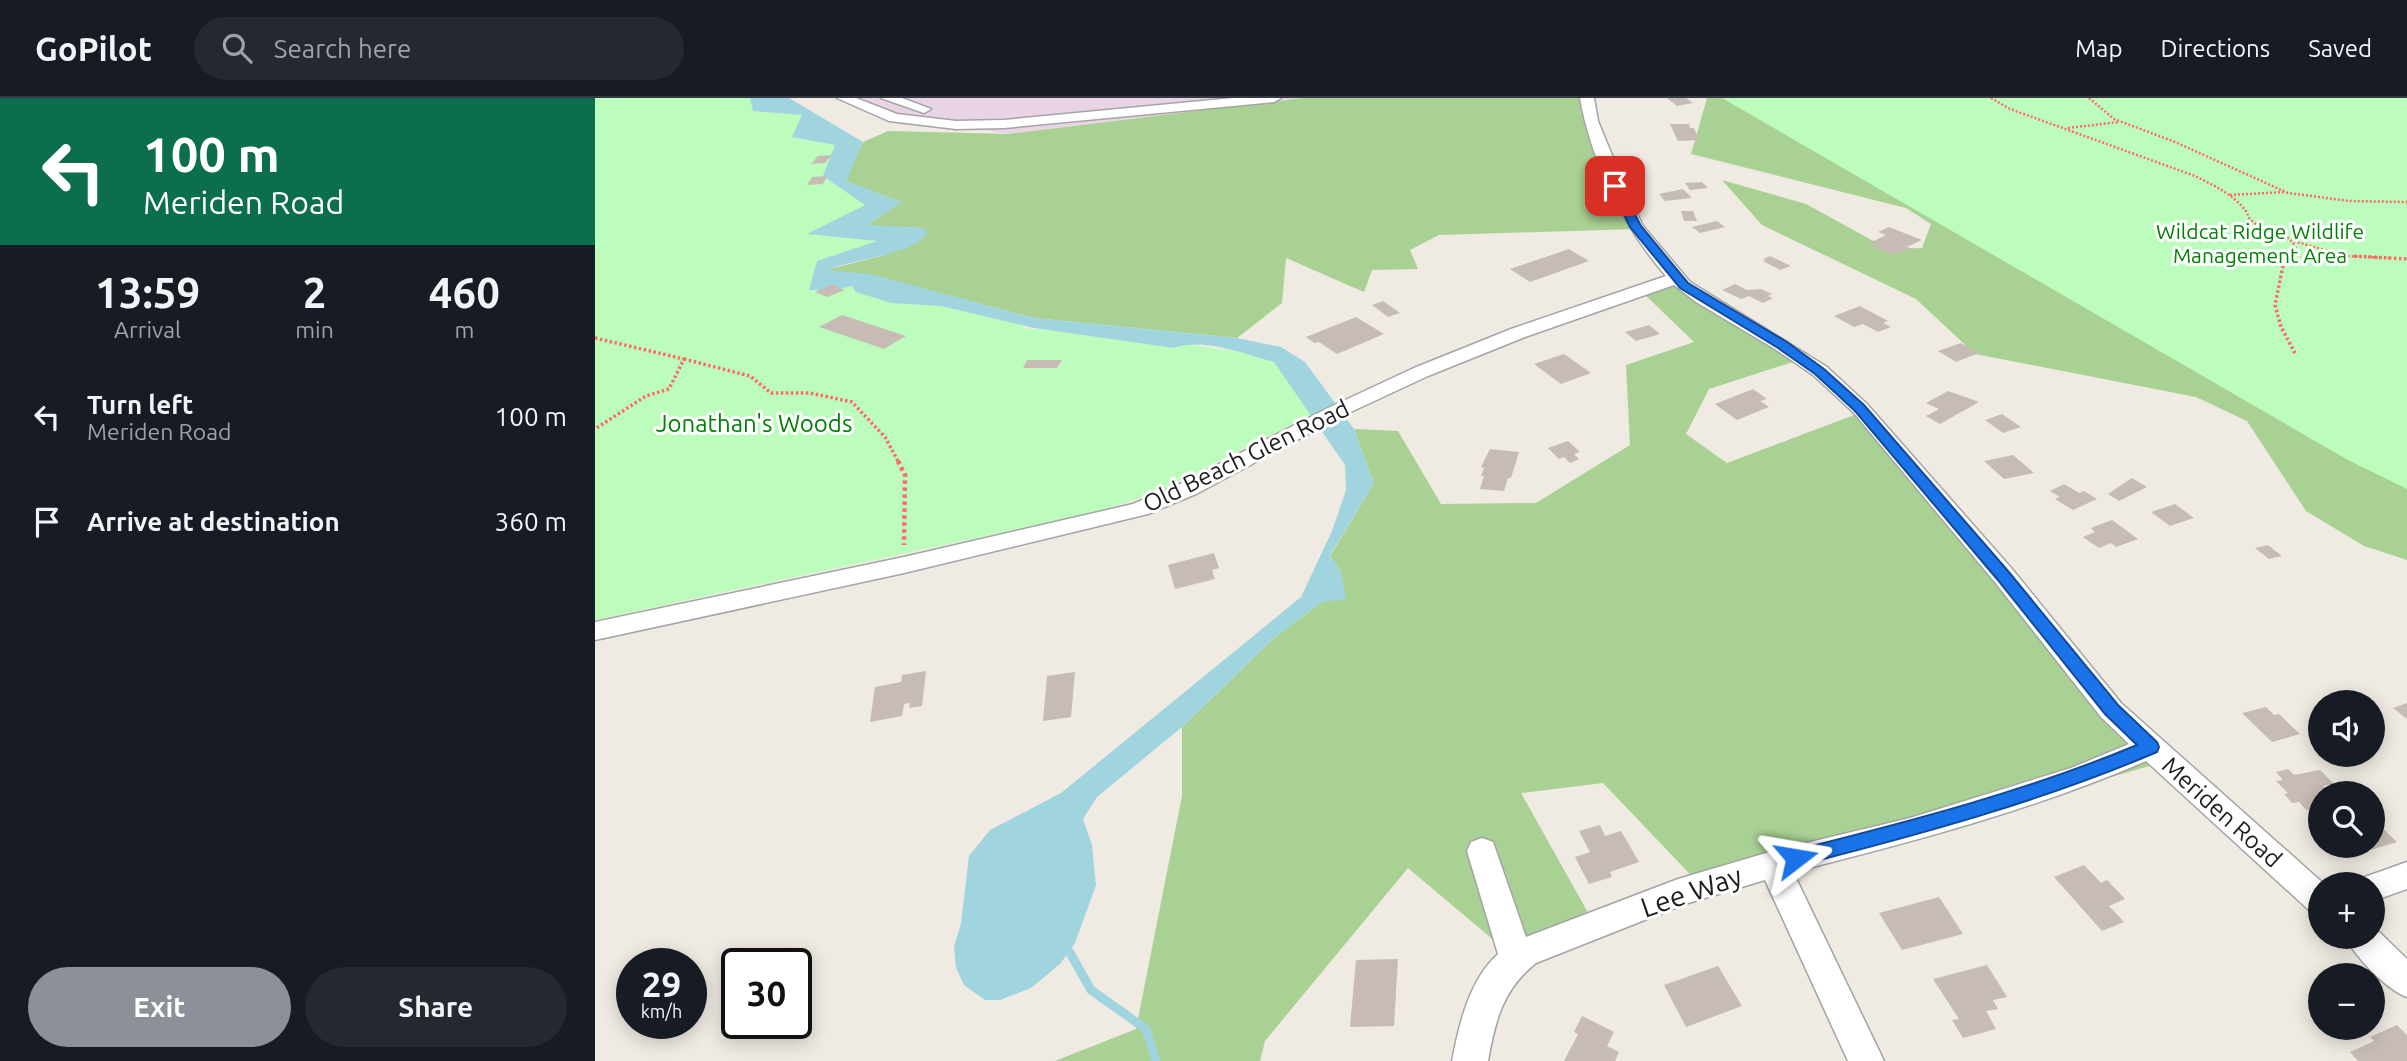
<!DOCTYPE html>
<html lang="en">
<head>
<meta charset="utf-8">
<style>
  :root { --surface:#171b24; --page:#242831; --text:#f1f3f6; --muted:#9ea1a6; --line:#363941; --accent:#8c9099 }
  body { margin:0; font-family:Ubuntu,sans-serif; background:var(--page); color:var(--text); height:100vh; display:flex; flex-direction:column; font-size:26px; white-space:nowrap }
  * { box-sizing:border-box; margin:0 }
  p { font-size:23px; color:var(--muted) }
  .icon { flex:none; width:38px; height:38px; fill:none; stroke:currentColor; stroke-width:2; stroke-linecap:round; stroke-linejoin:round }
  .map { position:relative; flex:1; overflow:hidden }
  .side { display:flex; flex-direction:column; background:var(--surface); width:595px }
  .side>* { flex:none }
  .hud { background:#0b6e4f; color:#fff; overflow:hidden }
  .buttons { position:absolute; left:1713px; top:592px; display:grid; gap:14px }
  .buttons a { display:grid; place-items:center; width:77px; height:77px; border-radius:50%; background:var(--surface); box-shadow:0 4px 18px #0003; font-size:35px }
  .speed { position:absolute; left:21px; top:850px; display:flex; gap:14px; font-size:35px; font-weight:700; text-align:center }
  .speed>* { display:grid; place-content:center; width:91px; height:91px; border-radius:50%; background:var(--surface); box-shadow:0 4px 18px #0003; line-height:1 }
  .speed small { font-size:18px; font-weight:400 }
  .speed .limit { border:4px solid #111; border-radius:10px; background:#fff; color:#111 }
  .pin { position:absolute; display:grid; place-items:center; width:60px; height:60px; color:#fff; margin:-30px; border-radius:14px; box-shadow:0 4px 10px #0006 }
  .me { position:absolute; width:77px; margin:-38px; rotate:76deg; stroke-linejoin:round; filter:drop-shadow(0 0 5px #0008) }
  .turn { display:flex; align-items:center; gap:24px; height:147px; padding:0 28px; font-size:32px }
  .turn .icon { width:91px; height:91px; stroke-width:2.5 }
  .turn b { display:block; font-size:49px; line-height:60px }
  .eta { display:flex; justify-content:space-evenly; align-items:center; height:119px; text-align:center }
  .eta b { font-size:42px; font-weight:700; line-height:49px }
  .primary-button { display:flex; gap:14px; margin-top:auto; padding:14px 28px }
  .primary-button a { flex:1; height:80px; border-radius:42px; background:var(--accent); color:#fff; font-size:28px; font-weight:700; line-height:80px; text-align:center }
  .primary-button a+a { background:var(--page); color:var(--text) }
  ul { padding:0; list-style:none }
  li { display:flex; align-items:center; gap:21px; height:105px; padding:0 28px }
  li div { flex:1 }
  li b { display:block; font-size:26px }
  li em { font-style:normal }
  header { display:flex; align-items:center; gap:42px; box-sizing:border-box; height:98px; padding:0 35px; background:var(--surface); border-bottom:2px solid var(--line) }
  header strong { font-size:33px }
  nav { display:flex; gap:38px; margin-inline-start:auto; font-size:24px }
  .search { width:490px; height:63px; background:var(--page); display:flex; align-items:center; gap:18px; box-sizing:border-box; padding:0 24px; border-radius:38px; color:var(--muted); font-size:26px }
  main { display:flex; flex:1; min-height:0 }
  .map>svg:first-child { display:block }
  .industrial { fill:#e9d4e6 }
  .forest { fill:#aad194 }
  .park { fill:#bcfdbd }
  .water { fill:#a0d5e0 }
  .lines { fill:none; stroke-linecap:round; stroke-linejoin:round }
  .stream { stroke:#a0d5e0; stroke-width:9 }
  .building { fill:#c7bcb5 }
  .minor-casing { stroke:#a4a4a4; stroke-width:3 }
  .path-far2 { stroke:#ff6a64; stroke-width:2.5; stroke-dasharray:2 2; stroke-linecap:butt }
  .path-far1 { stroke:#ff6a64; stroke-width:3.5; stroke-dasharray:2.5 2.5; stroke-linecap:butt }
  .path { stroke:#ff6a64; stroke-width:4.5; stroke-dasharray:3.5 3.5; stroke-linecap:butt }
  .minor { fill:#fff; fill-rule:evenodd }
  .route { fill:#1a73e8; stroke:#114b97; stroke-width:2 }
  .labels { text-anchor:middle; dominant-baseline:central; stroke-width:6; stroke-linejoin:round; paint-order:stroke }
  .far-park-label { font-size:21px; fill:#048207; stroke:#fff }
  .park-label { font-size:24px; fill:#048207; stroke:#fff }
  .street-label { font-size:24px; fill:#1d1d1d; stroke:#fff }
  .near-street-label { font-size:28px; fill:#1d1d1d; stroke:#fff }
</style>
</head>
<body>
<header>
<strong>GoPilot</strong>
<div class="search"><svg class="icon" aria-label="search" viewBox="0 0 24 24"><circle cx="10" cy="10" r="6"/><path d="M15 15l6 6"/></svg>Search here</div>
<nav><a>Map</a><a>Directions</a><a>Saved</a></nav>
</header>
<main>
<section class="side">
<div class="hud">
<div class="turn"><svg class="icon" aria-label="left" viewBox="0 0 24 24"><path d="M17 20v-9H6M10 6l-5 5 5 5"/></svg><div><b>100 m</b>Meriden Road</div></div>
</div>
<div class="eta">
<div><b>13:59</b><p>Arrival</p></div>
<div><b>2</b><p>min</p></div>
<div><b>460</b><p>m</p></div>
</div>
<ul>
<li><svg class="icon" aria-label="left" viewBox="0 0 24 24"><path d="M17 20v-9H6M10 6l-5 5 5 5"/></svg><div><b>Turn left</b><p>Meriden Road</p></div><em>100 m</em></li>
<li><svg class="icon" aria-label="arrive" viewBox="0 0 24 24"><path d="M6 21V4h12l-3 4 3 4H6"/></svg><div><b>Arrive at destination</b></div><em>360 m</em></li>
</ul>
<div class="primary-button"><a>Exit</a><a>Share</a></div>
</section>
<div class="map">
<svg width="1812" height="963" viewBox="0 0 1812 963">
  <rect width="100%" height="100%" fill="#efeae2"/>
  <path class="industrial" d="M249 0H708L413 36 373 29 287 19Z"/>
  <g class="forest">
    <path d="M708 0H998L1019 78 1042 131 844 137 815 152 823 171 777 172 769 194 691 160 687 205 642 240 439 220 291 181 231 172 290 157 328 140 332 135 327 130 271 128 306 104 250 83 268 44 293 33 413 36Z"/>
    <path d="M1112 0H1812V462L1769 448 1711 413 1652 323 1601 299 1380 256 1321 201 1167 127 1127 82 1211 106 1293 151 1327 150 1336 126 1311 110 1096 56Z"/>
    <path d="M1082 182 1207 261 1114 291 1091 336 1132 365 1267 314 1565 665 1113 795 1008 685 926 695 1001 829 927 866 813 770 670 943 665 963H460L541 931 587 698V629L679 540 727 504 746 474 735 458 779 385 759 331 803 333 846 406 941 405 1035 347 1031 267 1099 244 1045 192Z"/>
  </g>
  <g class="park">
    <path d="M0 0H171L199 10 243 41C233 91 234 91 283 102L241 125 298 136 239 166 225 177 407 218 433 231 513 235 660 256 701 273 733 308 558 396 497 415 0 522Z"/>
    <path d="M1127 0H1812V391L1753 362Z"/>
  </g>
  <path class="water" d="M155 0H194L268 44 251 83 307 104 272 127 328 130 333 135C312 159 261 160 233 172L275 176 439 220 642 240 686 249 710 264 759 331 779 385 735 457 746 474 751 501 727 504 679 540 587 629 502 699 488 721 497 747 501 787 480 845 465 866 436 890 405 902H390L369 887 361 870 359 849 366 825 374 758 395 732 466 695 706 499 737 433 751 392 750 367 679 264C650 256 608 239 579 250L439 230 346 208 296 205 261 194 257 188 239 192H214L222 163 282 143 212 136 270 107 228 78 240 47 197 39 207 17 158 13Z"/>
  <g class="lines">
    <path class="stream" d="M474 853 496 892 551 931 561 963"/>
  </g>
  <g class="building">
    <path d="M1072 0H1091L1098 5 1082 8Z"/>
    <path d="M1075 26H1094L1095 30H1099L1104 42 1083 43Z"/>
    <path d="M237 57 230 65 216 66 223 58Z"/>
    <path d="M232 78 228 86 212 87 217 79Z"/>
    <path d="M1107 84 1113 90 1095 92 1090 85Z"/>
    <path d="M1088 91 1097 100 1070 103 1064 96Z"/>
    <path d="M1086 113H1098L1102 123H1089Z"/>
    <path d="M1122 123 1130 129 1105 135 1097 129Z"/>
    <path d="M1294 129 1327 142 1312 149 1317 151 1298 157 1273 146 1291 137 1283 134Z"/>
    <path d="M974 151 994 163 935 184 915 171Z"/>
    <path d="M1175 158 1196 168 1185 172 1168 163 1171 162 1168 161Z"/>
    <path d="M237 186 250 192 232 199 220 194Z"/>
    <path d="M1140 186 1152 192 1166 191 1177 196 1173 198 1178 200 1168 205 1154 198 1146 201 1127 192Z"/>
    <path d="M788 203 805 215 793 219 777 207Z"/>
    <path d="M1265 208 1293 223 1288 225 1296 229 1283 234 1268 226 1259 229 1239 218Z"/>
    <path d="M247 217 311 238 289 251 224 229Z"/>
    <path d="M761 219 789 236 742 256 724 244 719 245 711 239Z"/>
    <path d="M1054 227 1065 236 1041 243 1030 234Z"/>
    <path d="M1366 245 1384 255 1361 264 1343 253Z"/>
    <path d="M969 256 996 275 966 286 939 266Z"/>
    <path d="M432 262H467L462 270H428Z"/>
    <path d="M1158 291 1172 301 1165 303 1174 309 1142 322 1120 306Z"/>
    <path d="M1353 293 1384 304 1345 326 1331 318 1344 311 1331 305Z"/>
    <path d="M1407 316 1426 329 1408 335 1390 322Z"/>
    <path d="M973 343 985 354 979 356 984 361 975 365 969 359 964 361 953 350Z"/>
    <path d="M895 351 924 354 916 380H913L909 393 885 391 889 378H886L889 370 886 369Z"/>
    <path d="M1418 357 1439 375 1409 381 1389 363Z"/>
    <path d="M1537 380 1552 389 1524 403 1513 396Z"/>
    <path d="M1469 386 1484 395 1489 393 1502 401 1478 412 1460 401 1465 399 1455 393Z"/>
    <path d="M1580 406 1599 420 1575 428 1556 414Z"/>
    <path d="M1517 422 1543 441 1521 449 1516 445 1504 450 1488 439 1500 434 1496 430Z"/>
    <path d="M1673 447 1687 458 1674 461 1660 450Z"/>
    <path d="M619 455 624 470 617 472 620 481 580 491 573 467Z"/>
    <path d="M331 573 327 608 314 610 315 605 309 606 307 618 275 624 280 589 306 584 307 577Z"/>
    <path d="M480 574 476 619 448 623 452 578Z"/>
    <path d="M1812 605V621L1798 610Z"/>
    <path d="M1671 609 1679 617 1684 616 1705 636 1677 644 1647 615Z"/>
    <path d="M1693 671 1699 677 1725 672 1739 686 1728 688 1735 695H1726V710L1711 712 1704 704 1697 705 1689 696 1693 695 1681 683 1688 682 1681 674Z"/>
    <path d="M1778 721 1802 744 1762 756 1756 750 1748 752 1743 747H1778Z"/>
    <path d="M1005 727 1010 738 1026 733 1044 764 1015 774 1017 779 994 786 980 759 995 754 984 733Z"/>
    <path d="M1489 767 1506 785 1512 782 1530 801 1514 808 1529 824 1507 833 1459 779Z"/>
    <path d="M1344 799 1368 836 1307 852 1284 815Z"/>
    <path d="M803 861 799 928 755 929 761 862Z"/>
    <path d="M1392 867 1412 899 1398 902 1403 911 1391 913 1401 931 1368 940 1357 922 1364 921 1338 881Z"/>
    <path d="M1123 868 1147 908 1091 929 1069 887Z"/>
    <path d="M987 918 1019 934 1012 948 1024 954 1020 963H969L983 936 979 934Z"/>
    <path d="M1802 927 1812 937V963H1763L1755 954 1779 943 1775 939Z"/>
  </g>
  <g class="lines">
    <g class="minor-casing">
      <g id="minor">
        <path d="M242 0H261L302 16 361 23 409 22 638 0H686L679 4 409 30 361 31 294 23Z"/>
        <path d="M286 0H307L336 11 329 15Z"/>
        <path d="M985 0H999L1003 23 1037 106 1048 128 1095 184 1232 269 1272 306 1417 471 1526 605 1729 786H1726V817L1715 813 1551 663C1438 712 1317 744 1198 774L1289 963H1253L1170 782 1090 806 941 865C908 891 900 923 893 963H857C864 927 874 882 903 856L872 753 876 744 887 740 898 744 931 839 1083 781 1178 753 1315 720 1476 670 1534 646 1506 619 1399 483 1258 314 1218 277 1180 251 1101 204 1079 187 930 239 833 278 747 318 601 396 553 416 309 475 0 542V524L309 459 538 406 585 386 733 310 819 270 916 231 1071 178C1029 130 996 63 985 0Z"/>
        <path d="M1812 764V791L1778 803V786H1764L1767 780Z"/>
        <path d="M1778 828 1812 861V899C1792 892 1759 858 1750 838H1778Z"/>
      </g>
    </g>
    <g class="path-far2">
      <path d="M1396 0 1415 11 1600 78C1618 87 1638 96 1650 112 1653 115 1653 120 1656 122 1668 135 1694 131 1701 151L1688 160"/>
      <path d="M1494 0 1519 21 1580 44 1693 95 1755 103 1812 104"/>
      <path d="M1473 30 1524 24"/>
      <path d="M1635 97 1689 94"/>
      <path d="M1699 143 1749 158 1795 160"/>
    </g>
    <g class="path-far1">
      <path d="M1690 158 1680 207 1686 229 1701 257"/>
      <path d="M1759 158 1812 161"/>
      <path d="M0 240 89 261 74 291 51 298 0 331"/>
      <path d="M89 261 155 278 176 295H215L257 304 290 339 304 365"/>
    </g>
    <path class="path" d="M303 363 310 377 309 447"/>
    <use href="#minor" class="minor"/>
  </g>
  <path class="route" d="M1017 86H1024L1046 128 1093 185 1192 244 1229 271 1269 307 1413 473 1523 607 1562 644 1564 649 1562 654C1445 704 1323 737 1201 768L1194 766 1191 760 1194 754 1201 752C1316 723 1432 693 1542 647L1510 616 1402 481 1260 313 1220 276 1183 250 1085 190 1035 129 1015 88Z"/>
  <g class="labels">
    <g class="far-park-label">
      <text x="1665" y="133">Wildcat Ridge Wildlife<tspan x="1665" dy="24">Management Area</tspan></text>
    </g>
    <g class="park-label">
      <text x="159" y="325">Jonathan's Woods</text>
    </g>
    <g class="street-label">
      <text transform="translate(651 358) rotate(-26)">Old Beach Glen Road</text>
      <text transform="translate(1627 714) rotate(42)">Meriden Road</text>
    </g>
    <g class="near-street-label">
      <text transform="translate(1096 793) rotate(-19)">Lee Way</text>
    </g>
  </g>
</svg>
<div class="buttons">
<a><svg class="icon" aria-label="sound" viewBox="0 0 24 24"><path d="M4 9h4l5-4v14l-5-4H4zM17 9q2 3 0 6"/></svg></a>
<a><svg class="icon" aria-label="search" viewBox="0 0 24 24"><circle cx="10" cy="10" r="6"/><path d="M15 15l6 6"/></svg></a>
<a>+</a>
<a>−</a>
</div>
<div class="speed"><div>29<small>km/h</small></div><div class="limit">30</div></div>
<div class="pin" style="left:1020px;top:88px;background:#d93025"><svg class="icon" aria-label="arrive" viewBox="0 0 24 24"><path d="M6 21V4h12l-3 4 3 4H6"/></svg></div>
<svg class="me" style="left:1201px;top:760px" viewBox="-20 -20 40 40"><path d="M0-17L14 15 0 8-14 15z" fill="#1a73e8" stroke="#fff" stroke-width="4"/></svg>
</div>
</main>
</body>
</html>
